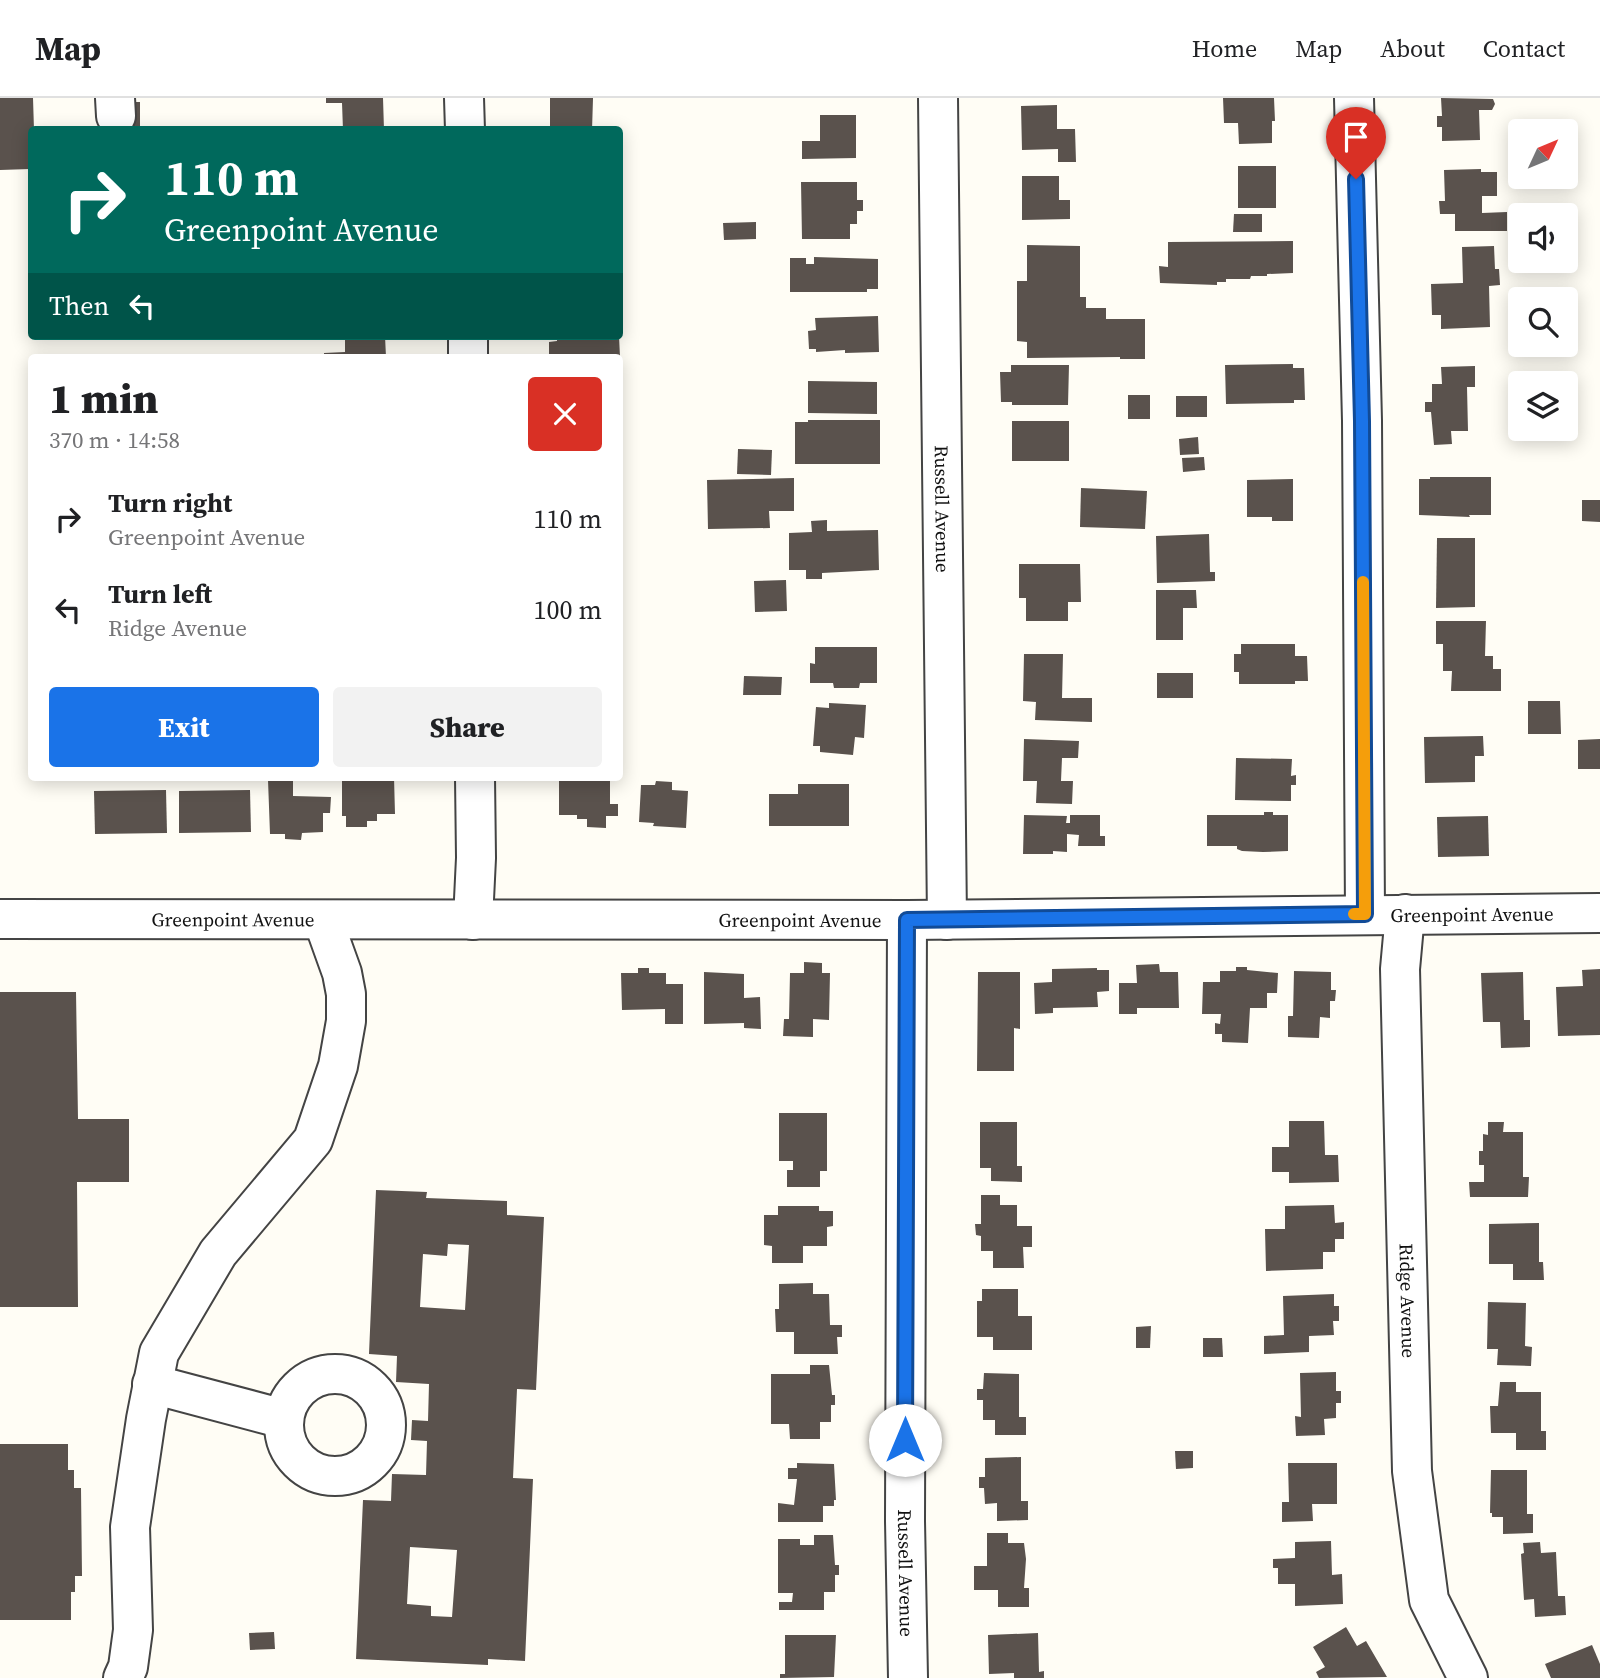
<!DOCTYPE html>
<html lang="en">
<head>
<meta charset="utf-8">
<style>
  :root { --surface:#fff; --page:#f2f2f2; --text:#202124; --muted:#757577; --line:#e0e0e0; --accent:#1a73e8 }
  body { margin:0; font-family:"Source Serif 4",serif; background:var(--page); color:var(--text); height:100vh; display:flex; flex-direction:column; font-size:26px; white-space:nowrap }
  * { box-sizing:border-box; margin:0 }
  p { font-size:23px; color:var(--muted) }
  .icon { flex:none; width:38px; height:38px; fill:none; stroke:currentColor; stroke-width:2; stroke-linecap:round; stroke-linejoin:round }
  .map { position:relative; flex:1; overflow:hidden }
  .sheet { position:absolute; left:28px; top:256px; width:595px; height:427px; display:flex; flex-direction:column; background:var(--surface); border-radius:7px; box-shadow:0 4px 18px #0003 }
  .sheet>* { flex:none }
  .banner { position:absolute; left:28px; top:28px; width:595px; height:214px; border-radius:7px; box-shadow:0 4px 18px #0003; background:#00695c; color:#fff; overflow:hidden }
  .needle { width:46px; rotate:46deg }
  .buttons { position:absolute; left:1508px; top:21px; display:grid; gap:14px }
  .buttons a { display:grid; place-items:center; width:70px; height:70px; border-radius:7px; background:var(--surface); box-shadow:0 4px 18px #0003; font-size:35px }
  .pin { position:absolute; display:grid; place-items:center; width:60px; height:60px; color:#fff; margin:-72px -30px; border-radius:50% 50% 50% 0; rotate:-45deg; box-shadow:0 0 7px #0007 }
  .pin .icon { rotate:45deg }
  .me { position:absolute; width:77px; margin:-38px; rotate:0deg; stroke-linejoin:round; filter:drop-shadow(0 0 5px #0008) }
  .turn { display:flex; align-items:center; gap:24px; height:147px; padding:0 21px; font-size:32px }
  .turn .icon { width:91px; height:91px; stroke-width:2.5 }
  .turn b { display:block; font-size:49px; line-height:60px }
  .then { display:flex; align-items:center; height:66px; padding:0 21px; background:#0003; gap:14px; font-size:26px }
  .round { display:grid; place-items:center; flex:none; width:74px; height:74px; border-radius:7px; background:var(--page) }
  .headline { display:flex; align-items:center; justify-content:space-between; height:119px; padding:0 21px }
  h1 { font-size:42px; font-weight:800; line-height:52px }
  .action { display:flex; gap:14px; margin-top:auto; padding:14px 21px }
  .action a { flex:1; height:80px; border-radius:7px; background:var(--accent); color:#fff; font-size:28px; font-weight:800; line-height:80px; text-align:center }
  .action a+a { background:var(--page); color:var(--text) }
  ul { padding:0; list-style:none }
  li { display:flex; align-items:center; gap:21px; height:91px; padding:0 21px }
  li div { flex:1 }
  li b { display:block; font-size:26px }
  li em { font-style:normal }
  header { display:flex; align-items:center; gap:42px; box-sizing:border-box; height:98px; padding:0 35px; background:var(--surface); border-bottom:2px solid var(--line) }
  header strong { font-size:33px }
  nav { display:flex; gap:38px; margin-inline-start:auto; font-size:24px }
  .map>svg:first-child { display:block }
  .building { fill:#5a524d; fill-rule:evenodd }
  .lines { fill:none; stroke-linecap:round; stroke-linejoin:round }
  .minor-casing { stroke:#444; stroke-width:42 }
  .minor { stroke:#fff; stroke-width:38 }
  .route-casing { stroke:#114b97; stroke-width:18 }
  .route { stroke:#1a73e8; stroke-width:12 }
  .slow { stroke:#f59e0b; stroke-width:12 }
  .labels { text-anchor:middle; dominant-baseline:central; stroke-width:7; stroke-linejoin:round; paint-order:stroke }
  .street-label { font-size:19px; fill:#111; stroke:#fff }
</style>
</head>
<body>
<header>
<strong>Map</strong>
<nav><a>Home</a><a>Map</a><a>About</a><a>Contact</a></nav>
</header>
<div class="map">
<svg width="1600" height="1580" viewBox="0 0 1600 1580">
  <rect width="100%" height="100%" fill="#fffdf5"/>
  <g class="building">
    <path d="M0 0H33L34 32H32L30 71 0 72Z"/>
    <path d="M326 0H383L384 32H343L342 5H326Z"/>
    <path d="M550 0H593L592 32H550Z"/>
    <path d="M1223 0H1274L1275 23H1272V45L1239 46 1238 25H1224Z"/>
    <path d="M1441 0 1493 1 1495 6 1492 12H1479L1480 42 1442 43V29H1437V18H1442Z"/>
    <path d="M123 4H140V32H124Z"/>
    <path d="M1057 7V31H1075L1076 64H1058V51L1022 52 1021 8Z"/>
    <path d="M820 17H856V60L802 61V43H820Z"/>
    <rect x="1238" y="68" width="38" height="42"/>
    <path d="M1481 71V74H1497V98H1482V115L1507 114V133H1455V116H1440L1439 103H1445L1444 72Z"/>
    <path d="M1022 78H1059V102H1070V121L1022 122Z"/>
    <path d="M801 84H857V102H863V113H857V126H850V141H802Z"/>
    <path d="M1234 116H1262V134H1233Z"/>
    <path d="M756 124V141L724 142 723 125Z"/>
    <path d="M1293 143V175L1267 176V178H1251L1250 181H1226V184H1217V187L1160 185 1159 168 1168 169V144Z"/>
    <path d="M1027 147 1080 148V199H1086V210H1106V221H1145V261H1120V259L1027 260V244L1017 243V183H1027Z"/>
    <path d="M1494 148 1495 171H1499L1500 187 1489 188 1490 229 1441 231V217H1432L1431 186 1463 185 1462 149Z"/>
    <path d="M814 159 878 161V191H867V194H790V160H806V166H814Z"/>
    <path d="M878 218 879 254 845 255V252L816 254V251H809L808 233 816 232 815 220Z"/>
    <path d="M345 238H385L386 259H324V255L345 254Z"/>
    <path d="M557 238H619L620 259H549V244L557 243Z"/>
    <path d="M1293 266V270H1304L1305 302H1294V305L1226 306 1225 267Z"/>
    <path d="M1011 267H1069L1068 307H1012V304H1001L1000 274H1011Z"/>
    <path d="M1475 268V289H1467L1468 333H1451L1452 346 1434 347 1431 314H1425V304H1432V286H1442L1441 269Z"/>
    <path d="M808 283 877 284V316L808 315Z"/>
    <rect x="1128" y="297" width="22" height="24"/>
    <rect x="1176" y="298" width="31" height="21"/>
    <path d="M808 322H880V366H795V324H808Z"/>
    <rect x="1012" y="323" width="57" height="40"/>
    <path d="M1198 339 1199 356 1180 357 1179 341Z"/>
    <path d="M738 351 772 352 771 377 737 376Z"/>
    <path d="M1204 359 1205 372 1183 374 1182 360Z"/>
    <path d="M1430 379H1491V417H1469L1470 419 1419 417V381H1430Z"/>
    <path d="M794 380V413H769L770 430 708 431 707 382Z"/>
    <path d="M1293 381V423H1272V419H1247V382Z"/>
    <path d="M1081 390 1147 393 1145 431 1080 429Z"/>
    <path d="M1582 402H1600V424L1582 423Z"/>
    <path d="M827 422V433L878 432 879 472 822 475V481H806V472H789V435L812 434 811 423Z"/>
    <path d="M1209 436 1210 474H1215V483L1157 485 1156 438Z"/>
    <path d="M1437 440H1475V509L1436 510Z"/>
    <path d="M1019 466H1080L1081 504H1068V523H1026V500H1019Z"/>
    <path d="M786 482 787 513 755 514 754 483Z"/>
    <path d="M1156 492H1196L1197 510H1183V542H1156Z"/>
    <path d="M1436 523H1486L1485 558H1493V571H1501V593H1451L1452 573H1443V546H1436Z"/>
    <path d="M1241 546H1295V558H1307L1308 583H1295V586H1239V574H1234V556H1241Z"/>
    <path d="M815 549H877V585H860L859 590H834L833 585H810V565L815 566Z"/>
    <path d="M1024 556H1063L1062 600H1092V624L1035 622 1036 604 1023 603Z"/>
    <rect x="1157" y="575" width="36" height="25"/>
    <path d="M744 578 782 579 781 597H743Z"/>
    <path d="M1528 603H1560L1561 636H1528Z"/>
    <path d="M829 605 866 607 864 640 855 639 853 657 820 654V648H813L816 609 829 610Z"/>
    <path d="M1483 638 1484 658H1475V684L1425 685 1424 639Z"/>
    <path d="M1024 641 1079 643 1078 660H1062L1061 683H1073L1072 706 1036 705 1037 683H1023Z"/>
    <path d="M1600 641V671H1578V642Z"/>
    <path d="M1236 660 1292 661 1291 678 1296 677V687H1291V703L1235 702Z"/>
    <path d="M342 679H394L395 716H377V723H367V729H346V718H342Z"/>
    <path d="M559 679H610V706H618V718H606V730L587 729V721H577V717H559Z"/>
    <path d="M268 682H293V698L331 699 330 715H323V734L302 735 301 742 285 741V736H270Z"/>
    <path d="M656 683 672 684V692L688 693 686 730 653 728 654 725 639 724 641 687H655Z"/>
    <path d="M798 686H849V728H769V696H798Z"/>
    <path d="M166 692 167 735 95 736 94 693Z"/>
    <path d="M250 692 251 734 179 735V693Z"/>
    <path d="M1264 714H1273V717H1288V753L1263 754 1242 753 1237 751V748H1207V717H1264Z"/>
    <path d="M1024 717 1067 718 1066 725H1070V717H1100V738H1105V748H1078L1079 737 1067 736V754L1053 753V756H1023Z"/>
    <path d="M1488 718 1489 758 1438 759 1437 719Z"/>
    <path d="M804 864 822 865V875H830L829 922 813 921V939L783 938 784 921H789L790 875H804Z"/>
    <path d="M1159 866 1160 874H1178L1179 910H1137V916H1119V885H1137L1136 867Z"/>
    <path d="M1236 869H1247V872L1278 875 1277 895H1267V910H1250L1248 945 1222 944V936H1215V925L1220 926 1221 916H1202L1203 884H1220V873H1236Z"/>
    <path d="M638 870H649V875H666V886H683V926H665V911L622 912 621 875H638Z"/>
    <path d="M1097 870V872H1109V893L1097 894 1098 909 1053 910V915L1035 916 1034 885 1052 884V871Z"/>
    <path d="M1600 871V937L1558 938 1556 889 1583 888 1582 872Z"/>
    <path d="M1294 873 1331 874V892H1336L1335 903H1330V920L1320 919 1319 940 1288 939V918H1293Z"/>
    <path d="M704 874 744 876V900L760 899 761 931 744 930V925L704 926Z"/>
    <path d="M978 874H1020V931L1014 930V973H977Z"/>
    <path d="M1523 874 1524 922H1530V949L1501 950 1500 924H1483L1481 875Z"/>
    <path d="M0 894H76L78 1021H129V1084H77L78 1209H0Z"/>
    <path d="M779 1015H827V1073H820V1089H787V1072H793V1063H779Z"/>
    <path d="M1289 1023H1324L1325 1057H1338L1339 1084 1289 1085V1074H1272V1049H1289Z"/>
    <path d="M980 1024H1017V1068H1022V1084L991 1083V1070H980Z"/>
    <path d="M1488 1024H1504L1503 1034H1523V1079H1529L1528 1099H1470L1469 1084H1484V1067H1479V1053H1483V1036L1488 1037Z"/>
    <path d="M376 1092 427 1094 426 1100 507 1103V1117L544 1119 536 1292 517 1291 513 1380 533 1381 525 1563 488 1561V1567L356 1561 363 1402 391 1403 392 1376 426 1377 427 1343 411 1342 412 1322 428 1323 429 1286 396 1284 397 1258 369 1256ZM448 1146 469 1147 465 1212 420 1209 423 1156 447 1158ZM410 1449 457 1452 452 1519 431 1518V1508L407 1506Z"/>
    <path d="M981 1097H1000V1107H1017V1128H1032V1149H1023L1024 1170H993V1153H981V1138L976 1137 975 1126H981Z"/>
    <path d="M1334 1107 1335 1125 1344 1124V1141H1335V1154H1323V1171L1266 1173 1265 1131H1285V1108Z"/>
    <path d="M778 1108H819V1113H833V1128L827 1129V1148H803V1165H772V1148L764 1147V1117H778Z"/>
    <path d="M1539 1125V1164H1543L1544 1182H1513V1166H1489V1126Z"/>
    <path d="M813 1185V1196H829L830 1227H842V1239H837L838 1256H794V1234H776L775 1211H779V1186Z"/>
    <path d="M982 1191H1018V1218H1032V1252H993V1239H977V1203H982Z"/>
    <path d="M1334 1196V1208H1339V1223H1333L1334 1237 1309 1238V1254L1264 1256V1238L1284 1237 1283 1198Z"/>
    <path d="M1488 1204 1526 1205 1525 1248 1532 1249 1531 1268 1497 1267 1498 1251H1487Z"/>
    <path d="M1151 1228 1150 1250H1136V1229Z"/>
    <path d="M1203 1240H1222L1223 1259H1203Z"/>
    <path d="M810 1267H829L832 1297H835V1307H831V1324H820V1341H790L789 1326H771V1276H810Z"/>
    <path d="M1336 1274V1293H1341V1305H1336V1320L1324 1321 1325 1337 1296 1338 1295 1318 1301 1319 1300 1275Z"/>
    <path d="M984 1275 1019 1276V1319H1026V1337H995V1322H983V1302H977V1291H983Z"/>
    <path d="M1500 1284H1516V1294H1541V1333H1546V1352H1516V1335H1491L1490 1308H1498Z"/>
    <path d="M0 1346H68V1372H74V1390H81L82 1478H75V1494H71V1522H0Z"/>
    <path d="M1175 1353H1193V1370L1176 1371Z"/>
    <path d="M1021 1359V1403H1028V1422L997 1423V1405L985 1406 984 1390H979V1379H985V1360Z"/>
    <path d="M797 1365 834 1366 836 1402H834V1408H823V1424H778V1405L794 1407 797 1381H788V1370H797Z"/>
    <path d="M1288 1365H1337V1406H1312L1313 1423 1282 1424V1404H1289Z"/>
    <path d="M1491 1372H1527V1416H1533V1435L1503 1436V1419H1492V1415H1490Z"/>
    <path d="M987 1435H1008V1445H1024L1026 1461 1024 1490H1029V1509H998V1492H974V1468H987Z"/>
    <path d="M814 1437H833L835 1467H839V1477H835V1494H824V1512H779V1504H792L793 1495H778V1441H800V1447H814Z"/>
    <path d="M1331 1443 1332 1477 1342 1476 1343 1506 1295 1508V1486H1278V1470H1273V1461L1295 1460V1444Z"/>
    <path d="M1540 1444 1541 1455 1556 1454 1558 1498H1565L1566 1517 1535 1519 1534 1501 1524 1502 1521 1456 1524 1455 1523 1445Z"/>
    <path d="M1346 1529 1357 1548 1366 1543 1387 1579 1319 1580 1316 1574 1325 1569 1313 1549Z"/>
    <path d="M274 1534 275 1551 250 1552 249 1535Z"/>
    <path d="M1038 1535 1039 1574 1044 1573V1580H1014V1575L989 1576 988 1537Z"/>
    <path d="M785 1537H836L834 1579 780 1580V1576H785Z"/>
    <path d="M1592 1547 1600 1566V1580H1551L1545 1566Z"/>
  </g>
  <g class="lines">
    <g class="minor-casing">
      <g id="minor">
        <path d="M115 0 116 18"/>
        <path d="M464 0 465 32"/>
        <path id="s1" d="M938 0 947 822"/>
        <path d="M1354 0 1362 323 1365 816"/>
        <path d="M468 238V259"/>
        <path id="s2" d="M1405 816 1400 871 1412 1373 1429 1502 1468 1580"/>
        <path id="s3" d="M0 821 907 822 1600 815"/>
        <path d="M473 822 476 760 475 679"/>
        <path id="s4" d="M907 822 905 1423 908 1580"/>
        <circle cx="335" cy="1327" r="51"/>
        <path d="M152 1286 284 1321"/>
        <path d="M123 1580 128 1569 133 1532 130 1429 146 1321 159 1255 218 1155 313 1042 338 968 346 923V896L342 875 323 822"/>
      </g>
    </g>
    <use href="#minor" class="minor"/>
  </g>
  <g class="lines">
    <g class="route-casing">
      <path id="route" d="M905 1342 907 822 1365 816 1362 323 1356 81"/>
    </g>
    <use href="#route" class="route"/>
    <path class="slow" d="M1354 816H1365L1363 484"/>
  </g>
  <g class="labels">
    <g class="street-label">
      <text stroke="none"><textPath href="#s1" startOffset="411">Russell Avenue</textPath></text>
      <text stroke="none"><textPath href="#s3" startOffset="1472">Greenpoint Avenue</textPath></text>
      <text stroke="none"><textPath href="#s3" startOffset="233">Greenpoint Avenue</textPath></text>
      <text stroke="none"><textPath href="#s3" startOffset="800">Greenpoint Avenue</textPath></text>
      <text stroke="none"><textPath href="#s2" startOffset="387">Ridge Avenue</textPath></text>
      <text stroke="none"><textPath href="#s4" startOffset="653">Russell Avenue</textPath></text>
    </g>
  </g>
</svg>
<div class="buttons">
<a><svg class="needle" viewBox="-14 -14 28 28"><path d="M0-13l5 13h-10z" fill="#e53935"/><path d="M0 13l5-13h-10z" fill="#757577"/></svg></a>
<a><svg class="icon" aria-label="sound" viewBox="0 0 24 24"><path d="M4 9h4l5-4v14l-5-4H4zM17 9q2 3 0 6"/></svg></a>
<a><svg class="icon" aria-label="search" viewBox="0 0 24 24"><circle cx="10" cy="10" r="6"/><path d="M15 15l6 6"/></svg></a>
<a><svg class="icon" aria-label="layers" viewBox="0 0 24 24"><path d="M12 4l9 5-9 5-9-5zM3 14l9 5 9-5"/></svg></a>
</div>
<div class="pin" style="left:1356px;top:81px;background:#d93025"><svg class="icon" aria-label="arrive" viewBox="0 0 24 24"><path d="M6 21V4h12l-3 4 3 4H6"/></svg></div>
<svg class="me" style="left:905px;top:1342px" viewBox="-20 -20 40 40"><circle r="19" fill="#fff"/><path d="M0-13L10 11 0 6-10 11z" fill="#1a73e8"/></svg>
<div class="banner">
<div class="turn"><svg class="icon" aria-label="right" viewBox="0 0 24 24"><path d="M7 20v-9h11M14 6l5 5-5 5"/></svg><div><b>110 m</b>Greenpoint Avenue</div></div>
<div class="then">Then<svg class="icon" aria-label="left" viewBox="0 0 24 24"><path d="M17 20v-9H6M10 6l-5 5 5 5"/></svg></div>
</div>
<section class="sheet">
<div class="headline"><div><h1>1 min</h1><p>370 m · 14:58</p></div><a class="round" style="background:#d93025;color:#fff"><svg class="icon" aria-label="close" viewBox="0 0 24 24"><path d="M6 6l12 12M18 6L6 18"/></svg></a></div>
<ul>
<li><svg class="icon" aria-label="right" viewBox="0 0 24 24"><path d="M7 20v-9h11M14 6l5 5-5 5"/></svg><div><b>Turn right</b><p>Greenpoint Avenue</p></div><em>110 m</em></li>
<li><svg class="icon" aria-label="left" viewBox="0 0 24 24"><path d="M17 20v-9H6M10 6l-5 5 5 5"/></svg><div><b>Turn left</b><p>Ridge Avenue</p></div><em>100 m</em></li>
</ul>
<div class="action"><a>Exit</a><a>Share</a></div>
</section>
</div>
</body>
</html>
